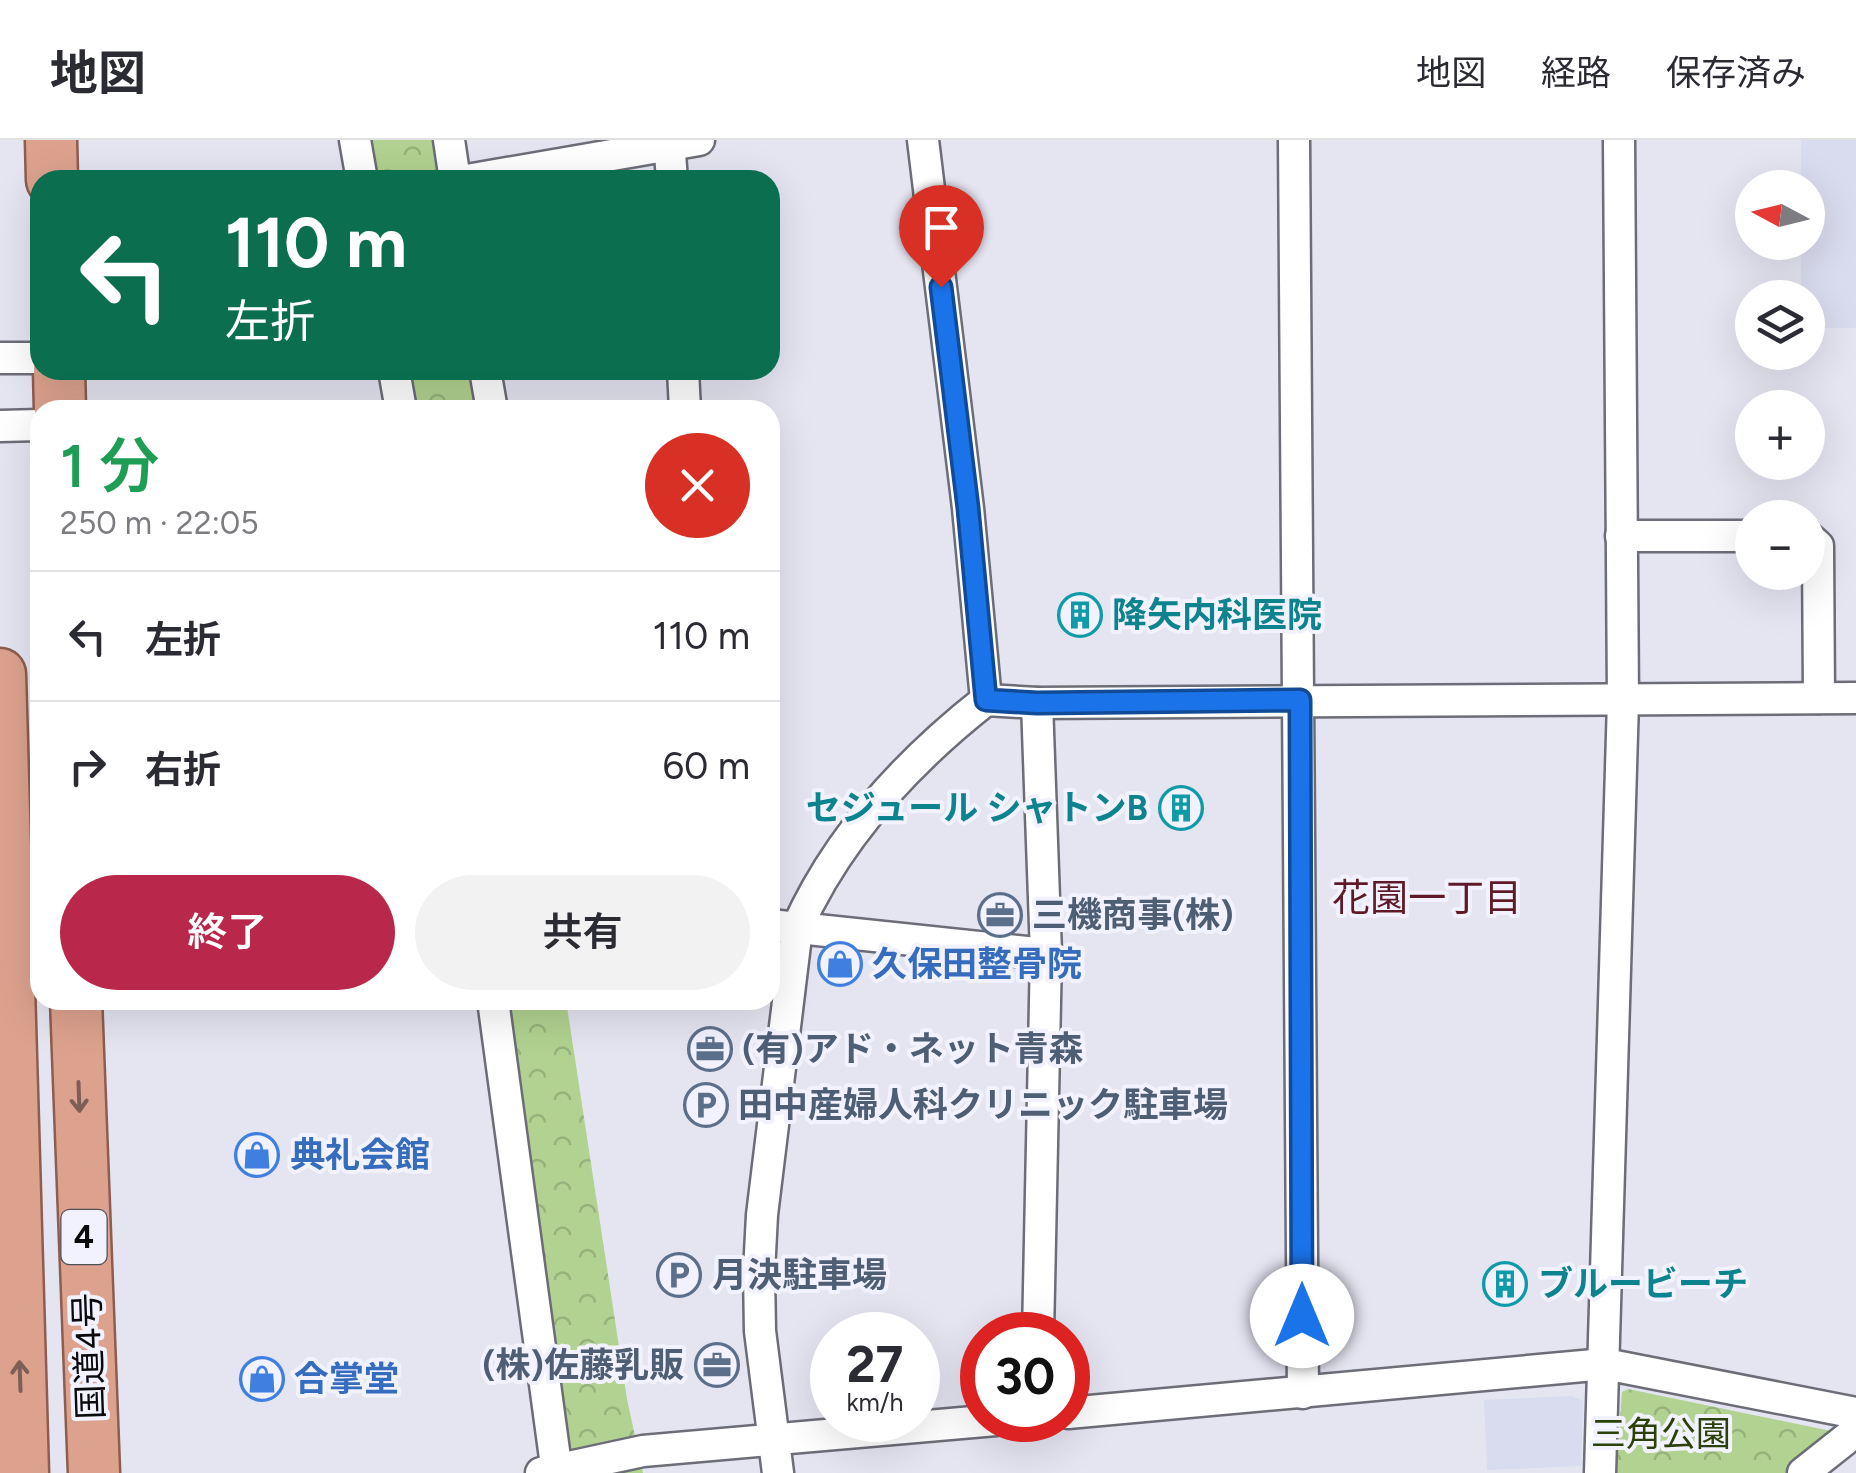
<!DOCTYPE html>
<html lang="ja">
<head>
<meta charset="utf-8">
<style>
  :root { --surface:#fff; --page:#f2f2f3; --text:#2b2b33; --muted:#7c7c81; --line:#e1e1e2; --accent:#b9284a }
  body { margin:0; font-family:Figtree,"Noto Sans JP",sans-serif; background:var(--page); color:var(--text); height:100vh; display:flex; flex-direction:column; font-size:38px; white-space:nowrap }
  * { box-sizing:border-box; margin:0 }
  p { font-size:32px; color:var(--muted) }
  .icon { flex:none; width:55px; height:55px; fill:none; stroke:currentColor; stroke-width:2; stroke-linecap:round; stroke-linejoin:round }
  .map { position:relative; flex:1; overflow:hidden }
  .side { position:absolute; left:30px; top:260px; width:750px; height:610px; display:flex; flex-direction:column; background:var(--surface); border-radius:30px; box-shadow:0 10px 40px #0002 }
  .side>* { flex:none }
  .top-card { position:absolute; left:30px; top:30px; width:750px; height:210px; border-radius:30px; box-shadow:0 10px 40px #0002; background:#0b6e4f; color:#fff; overflow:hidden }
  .needle { width:65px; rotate:277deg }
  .tools { position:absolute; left:1735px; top:30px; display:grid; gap:20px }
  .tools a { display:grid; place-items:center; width:90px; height:90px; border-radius:50%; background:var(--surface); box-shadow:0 10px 40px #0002; font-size:50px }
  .speed { position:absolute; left:810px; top:1172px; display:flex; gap:20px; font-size:50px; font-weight:700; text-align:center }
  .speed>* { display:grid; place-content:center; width:130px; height:130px; border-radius:50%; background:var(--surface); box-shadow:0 10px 40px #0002; line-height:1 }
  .speed small { font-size:25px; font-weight:400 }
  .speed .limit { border:15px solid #d22; background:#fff; color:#111 }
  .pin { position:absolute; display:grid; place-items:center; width:85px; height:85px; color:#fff; margin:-102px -42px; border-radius:50% 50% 50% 0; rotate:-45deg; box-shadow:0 0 10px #0007 }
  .pin .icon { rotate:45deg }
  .me { position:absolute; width:110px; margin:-55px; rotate:0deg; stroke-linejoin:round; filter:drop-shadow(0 0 8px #0008) }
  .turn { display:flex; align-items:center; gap:35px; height:210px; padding:0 30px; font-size:45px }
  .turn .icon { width:130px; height:130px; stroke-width:2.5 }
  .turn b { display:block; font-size:70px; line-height:85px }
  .round { display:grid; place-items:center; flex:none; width:105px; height:105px; border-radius:52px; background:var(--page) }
  .summary { display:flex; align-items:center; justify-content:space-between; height:170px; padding:0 30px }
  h1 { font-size:60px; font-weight:600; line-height:75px; color:#1e9e55 }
  .cta { display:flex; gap:20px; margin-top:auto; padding:20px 30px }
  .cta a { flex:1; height:115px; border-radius:60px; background:var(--accent); color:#fff; font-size:40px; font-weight:600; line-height:115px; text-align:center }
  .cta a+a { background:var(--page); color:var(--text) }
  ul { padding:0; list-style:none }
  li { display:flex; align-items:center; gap:30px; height:130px; padding:0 30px; border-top:2px solid var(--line) }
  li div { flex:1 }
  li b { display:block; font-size:38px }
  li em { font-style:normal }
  header { display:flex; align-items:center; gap:60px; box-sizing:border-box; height:140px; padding:0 50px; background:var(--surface); border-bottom:2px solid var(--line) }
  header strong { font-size:48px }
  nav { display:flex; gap:55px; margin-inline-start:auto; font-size:35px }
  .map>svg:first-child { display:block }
  .built { fill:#d9dbee }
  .park { fill:url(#park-crowns) }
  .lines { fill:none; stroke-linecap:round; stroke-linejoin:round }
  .minor-casing { stroke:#6c6d77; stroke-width:35 }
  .trunk-casing { stroke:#8d5e4f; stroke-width:55 }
  .minor { stroke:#fff; stroke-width:30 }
  .trunk { stroke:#dca28e; stroke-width:50 }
  .oneway { stroke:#7e5e55 }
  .route-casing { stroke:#114b97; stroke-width:25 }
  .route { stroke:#1a73e8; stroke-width:18 }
  .labels { text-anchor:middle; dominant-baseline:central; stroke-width:8; stroke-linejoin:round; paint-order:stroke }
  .shield { fill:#f1f2fe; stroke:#505057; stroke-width:2.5 }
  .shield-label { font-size:32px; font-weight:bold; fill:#0b0b0f }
  .culture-label { font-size:35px; font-weight:bold; fill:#0d838f; stroke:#f1f2fe; text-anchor:start }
  .service-label { font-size:35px; font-weight:bold; fill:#4e5e75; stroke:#f1f2fe; text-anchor:start }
  .shop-label { font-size:35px; font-weight:bold; fill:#366cbe; stroke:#f1f2fe; text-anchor:start }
  .street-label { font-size:35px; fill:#0b0b0f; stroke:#f1f2fe }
  .park-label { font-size:35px; fill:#2a4109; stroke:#f1f2fe }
  .neighbourhood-label { font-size:38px; fill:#5f1a27; stroke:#f1f2fe }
</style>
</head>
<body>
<header>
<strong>地図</strong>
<nav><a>地図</a><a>経路</a><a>保存済み</a></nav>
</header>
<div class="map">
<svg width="1856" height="1333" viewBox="0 0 1856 1333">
  <defs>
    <pattern id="park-crowns" width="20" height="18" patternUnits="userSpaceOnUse" patternTransform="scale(2.5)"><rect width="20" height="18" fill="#b1d290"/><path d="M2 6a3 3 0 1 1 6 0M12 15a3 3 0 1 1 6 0" fill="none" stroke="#97b37b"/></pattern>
  </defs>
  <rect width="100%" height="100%" fill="#e4e5f1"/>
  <g class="built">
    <path d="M1801 0H1856V188H1808V158L1801 157V103L1808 102V48L1801 47Z"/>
    <path d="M1572 1256 1583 1261 1581 1326 1487 1330 1484 1260Z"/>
  </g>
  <g class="park">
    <path d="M368 0H436L443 40H376Z"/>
    <path d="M409 230H473L479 270H416Z"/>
    <path d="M502 860H566L627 1259 643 1333H557Z"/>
    <path d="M1628 1249 1836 1292 1833 1300 1788 1333H1616L1622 1252Z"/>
  </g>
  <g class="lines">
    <g class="minor-casing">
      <g id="minor">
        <path d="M355 0 362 40"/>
        <path d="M449 0 455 40"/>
        <path d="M669 0 672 40"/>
        <path d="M923 0 968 368 986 560"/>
        <path d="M1294 0 1303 1253"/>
        <path d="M467 40 699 0"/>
        <path d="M0 218H40"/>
        <path d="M394 230 401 270"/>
        <path d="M485 230 492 270"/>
        <path d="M683 230 685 270"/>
        <path d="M0 286 40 285"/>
        <path d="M1621 396H1752"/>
        <path d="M1808 397 1818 406 1819 558"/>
        <path d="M1037 563 1046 814 1038 1195"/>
        <path d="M770 785 1046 814"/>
        <path d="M0 838 40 837"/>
        <path d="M493 860 557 1333"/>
        <path d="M1068 1273 1605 1224 1856 1273"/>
        <path d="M541 1333 643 1311 996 1280"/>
        <path d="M778 1333 760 1191 759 1132 762 1075 797 788C838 696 907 622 986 560L1037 563 1856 558"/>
        <path d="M1600 1333 1623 561 1619 0"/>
        <path d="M1803 1333 1856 1291"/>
      </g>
    </g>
    <g class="trunk-casing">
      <g id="trunk">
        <path d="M51 0 52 40"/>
        <path d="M59 230 60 270"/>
        <path d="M0 534 23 1333"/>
        <path d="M76 860 94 1333"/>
      </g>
    </g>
    <use href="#minor" class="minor"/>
    <use href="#trunk" class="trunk"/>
  </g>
  <defs><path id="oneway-shaft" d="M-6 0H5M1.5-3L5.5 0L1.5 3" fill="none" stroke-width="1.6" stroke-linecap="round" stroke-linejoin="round" transform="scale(2.5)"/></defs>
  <g class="oneway">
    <use href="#oneway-shaft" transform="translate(79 957) rotate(88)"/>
    <use href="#oneway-shaft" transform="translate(20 1236) rotate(-92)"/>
  </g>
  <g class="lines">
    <g class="route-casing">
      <path id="route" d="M941 147 968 368 986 560 1037 563 1300 560 1302 1176"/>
    </g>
    <use href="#route" class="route"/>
  </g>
  <defs>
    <g id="building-ring" transform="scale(2.25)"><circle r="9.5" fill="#f1f2fe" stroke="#0f9aa8" stroke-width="1.5"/><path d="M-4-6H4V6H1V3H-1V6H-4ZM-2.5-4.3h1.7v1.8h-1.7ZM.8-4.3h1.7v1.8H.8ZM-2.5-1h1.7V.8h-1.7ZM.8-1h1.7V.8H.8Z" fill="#0f9aa8"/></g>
    <g id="office-ring" transform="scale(2.25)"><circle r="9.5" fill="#f1f2fe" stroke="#5c6f8a" stroke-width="1.5"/><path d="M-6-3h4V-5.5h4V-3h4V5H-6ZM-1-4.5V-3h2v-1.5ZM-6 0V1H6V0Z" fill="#5c6f8a"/></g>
    <g id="shop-ring" transform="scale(2.25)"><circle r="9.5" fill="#f1f2fe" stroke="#3f7fe0" stroke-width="1.5"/><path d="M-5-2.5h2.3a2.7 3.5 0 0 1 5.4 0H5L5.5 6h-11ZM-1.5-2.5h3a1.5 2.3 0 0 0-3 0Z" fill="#3f7fe0"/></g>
    <g id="parking-ring" transform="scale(2.25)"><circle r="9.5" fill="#f1f2fe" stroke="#5c6f8a" stroke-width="1.5"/><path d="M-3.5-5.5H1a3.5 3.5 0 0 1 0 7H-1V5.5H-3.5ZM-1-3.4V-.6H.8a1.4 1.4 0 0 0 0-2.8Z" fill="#5c6f8a"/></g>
  </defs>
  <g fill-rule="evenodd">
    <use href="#building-ring" x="1080" y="475"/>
    <use href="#building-ring" x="1181" y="668"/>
    <use href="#office-ring" x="1000" y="775"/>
    <use href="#shop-ring" x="840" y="824"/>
    <use href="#office-ring" x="710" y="909"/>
    <use href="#parking-ring" x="706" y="965"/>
    <use href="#shop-ring" x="257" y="1015"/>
    <use href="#parking-ring" x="679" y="1135"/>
    <use href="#building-ring" x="1505" y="1144"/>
    <use href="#office-ring" x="717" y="1225"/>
    <use href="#shop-ring" x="262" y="1239"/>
  </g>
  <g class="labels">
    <rect class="shield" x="61.5" y="1070" width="45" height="54" rx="8"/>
    <g class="shield-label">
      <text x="84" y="1097">4</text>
    </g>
    <g class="culture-label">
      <text x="1112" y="475">降矢内科医院</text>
      <text x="1148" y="668" text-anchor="end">セジュール シャトンB</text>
      <text x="1538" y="1144">ブルービーチ</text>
    </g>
    <g class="service-label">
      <text x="1032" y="775">三機商事(株)</text>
      <text x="742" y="909">(有)アド・ネット青森</text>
      <text x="738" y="965">田中産婦人科クリニック駐車場</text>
      <text x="712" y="1135">月決駐車場</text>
      <text x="684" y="1225" text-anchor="end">(株)佐藤乳販</text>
    </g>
    <g class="shop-label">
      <text x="872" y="824">久保田整骨院</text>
      <text x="290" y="1015">典礼会館</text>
      <text x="294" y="1239">合掌堂</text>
    </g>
    <g class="street-label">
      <text transform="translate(89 1216) rotate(-92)">国道4号</text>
    </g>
    <g class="park-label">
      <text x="1661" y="1294">三角公園</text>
    </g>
    <g class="neighbourhood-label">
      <text x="1427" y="758">花園一丁目</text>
    </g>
  </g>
</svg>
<div class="tools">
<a><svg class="needle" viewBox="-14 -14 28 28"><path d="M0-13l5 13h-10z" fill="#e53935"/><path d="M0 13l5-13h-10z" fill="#7c7c81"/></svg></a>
<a><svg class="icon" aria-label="layers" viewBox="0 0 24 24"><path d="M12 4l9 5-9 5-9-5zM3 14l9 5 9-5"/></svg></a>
<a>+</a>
<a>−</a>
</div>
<div class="speed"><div>27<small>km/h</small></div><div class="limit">30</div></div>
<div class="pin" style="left:941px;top:147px;background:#d93025"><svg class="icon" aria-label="arrive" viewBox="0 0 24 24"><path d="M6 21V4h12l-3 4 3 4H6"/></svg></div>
<svg class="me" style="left:1302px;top:1176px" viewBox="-20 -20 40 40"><circle r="19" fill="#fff"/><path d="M0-13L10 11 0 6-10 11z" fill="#1a73e8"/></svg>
<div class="top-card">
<div class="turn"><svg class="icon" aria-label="left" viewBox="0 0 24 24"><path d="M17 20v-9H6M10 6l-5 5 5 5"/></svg><div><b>110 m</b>左折</div></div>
</div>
<section class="side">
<div class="summary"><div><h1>1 分</h1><p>250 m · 22:05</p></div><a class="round" style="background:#d93025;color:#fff"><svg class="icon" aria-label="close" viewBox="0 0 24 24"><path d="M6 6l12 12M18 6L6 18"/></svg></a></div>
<ul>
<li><svg class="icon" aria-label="left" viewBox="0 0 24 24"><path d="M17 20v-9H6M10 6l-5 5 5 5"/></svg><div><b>左折</b></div><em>110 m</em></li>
<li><svg class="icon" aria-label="right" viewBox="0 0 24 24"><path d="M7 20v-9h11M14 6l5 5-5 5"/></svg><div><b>右折</b></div><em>60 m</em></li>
</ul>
<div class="cta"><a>終了</a><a>共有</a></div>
</section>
</div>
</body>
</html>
